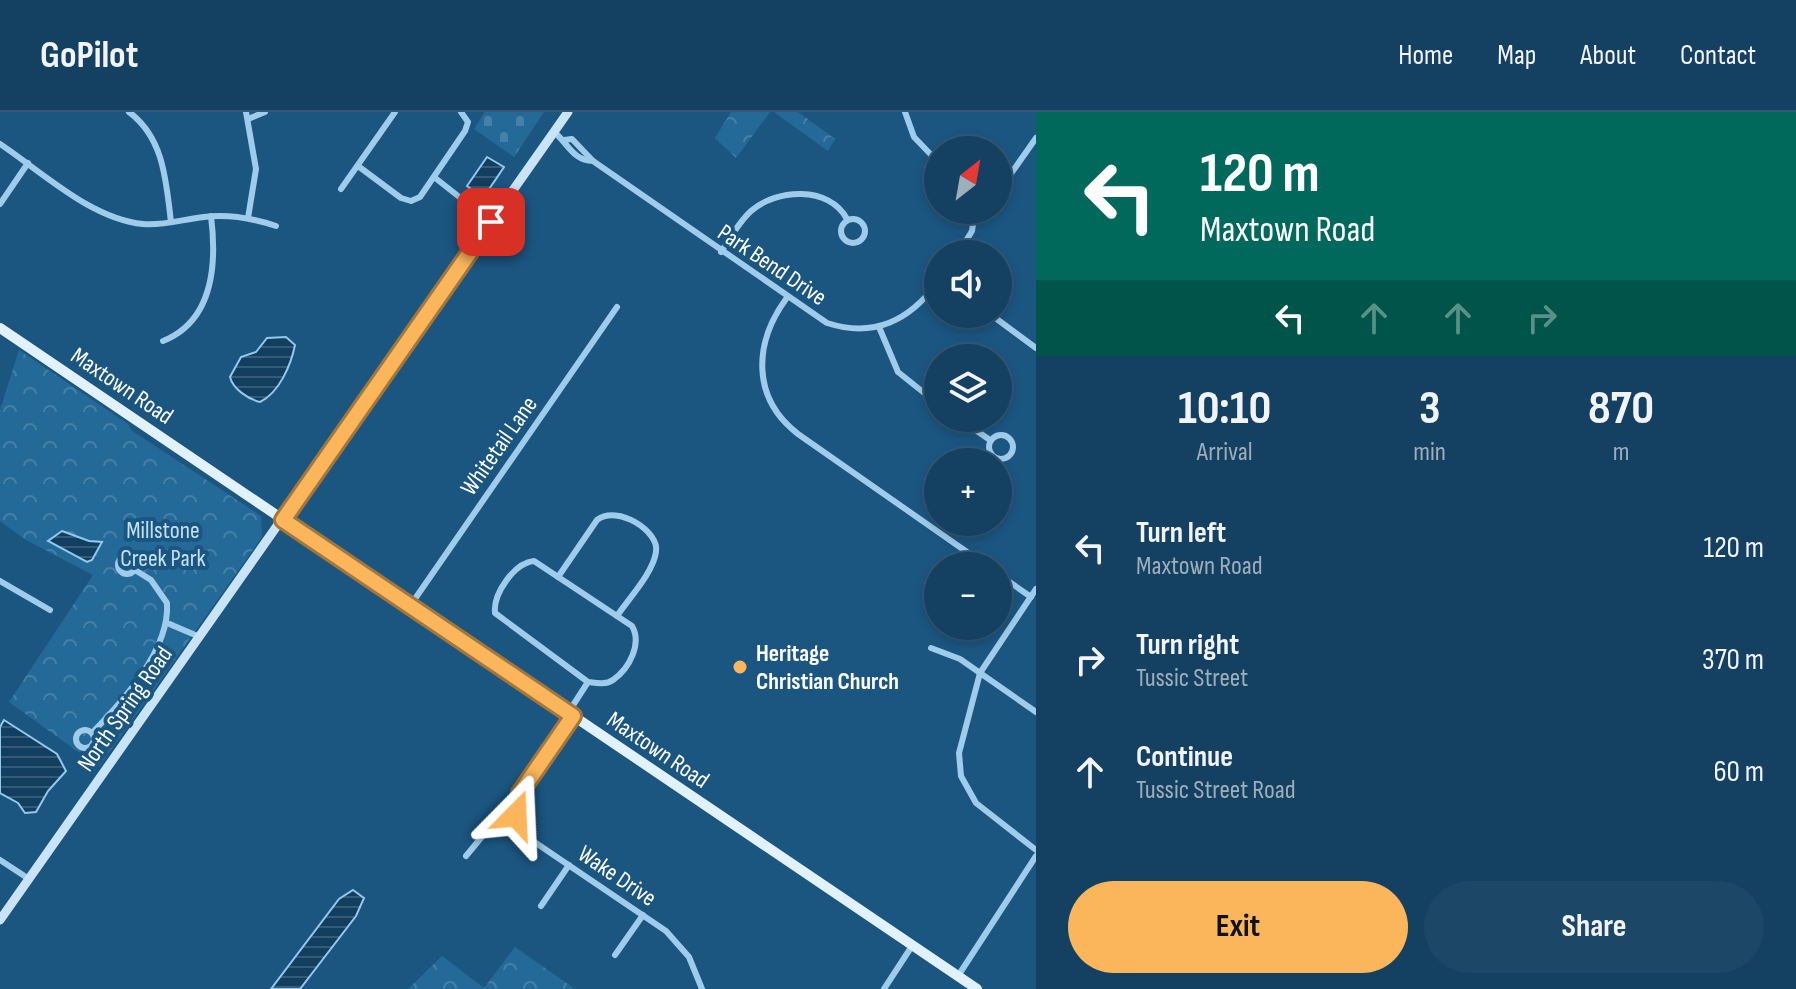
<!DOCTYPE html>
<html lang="en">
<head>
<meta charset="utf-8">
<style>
  :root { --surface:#144061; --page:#1d4767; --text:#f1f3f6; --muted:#9dafbd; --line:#335976; --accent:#fbb65c }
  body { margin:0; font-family:"Sofia Sans Condensed",sans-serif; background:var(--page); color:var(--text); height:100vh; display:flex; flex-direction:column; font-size:30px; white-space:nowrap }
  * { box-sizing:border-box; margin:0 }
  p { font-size:26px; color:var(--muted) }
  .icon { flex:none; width:44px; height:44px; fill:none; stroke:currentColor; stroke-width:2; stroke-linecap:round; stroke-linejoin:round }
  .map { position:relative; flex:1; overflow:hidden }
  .panel { display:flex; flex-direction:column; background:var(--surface); width:760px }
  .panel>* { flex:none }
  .guide { background:#00695c; color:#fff; overflow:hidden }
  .needle { width:52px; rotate:31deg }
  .tools { position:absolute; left:924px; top:24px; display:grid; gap:16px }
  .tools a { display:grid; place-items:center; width:88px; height:88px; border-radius:50%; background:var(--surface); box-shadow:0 4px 12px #0003,0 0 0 2px var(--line); font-size:40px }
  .pin { position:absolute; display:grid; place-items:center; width:68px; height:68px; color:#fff; margin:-34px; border-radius:16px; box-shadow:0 4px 12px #0006 }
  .me { position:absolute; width:88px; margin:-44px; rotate:21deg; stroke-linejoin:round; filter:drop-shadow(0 0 6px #0008) }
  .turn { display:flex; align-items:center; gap:28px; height:168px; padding:0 32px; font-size:36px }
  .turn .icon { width:104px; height:104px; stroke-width:2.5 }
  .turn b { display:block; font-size:56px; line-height:68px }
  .lanes { display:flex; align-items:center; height:76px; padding:0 32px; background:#0003; justify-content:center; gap:40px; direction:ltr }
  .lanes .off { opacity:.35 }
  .eta { display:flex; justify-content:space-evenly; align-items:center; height:136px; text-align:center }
  .eta b { font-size:48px; font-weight:700; line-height:56px }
  .button { display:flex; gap:16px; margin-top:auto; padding:16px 32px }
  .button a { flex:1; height:92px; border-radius:48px; background:var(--accent); color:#111; font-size:32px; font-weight:700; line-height:92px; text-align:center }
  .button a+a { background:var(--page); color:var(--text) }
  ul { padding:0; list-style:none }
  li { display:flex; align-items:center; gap:24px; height:112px; padding:0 32px }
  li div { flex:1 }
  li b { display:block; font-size:30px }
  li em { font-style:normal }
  header { display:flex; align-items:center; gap:48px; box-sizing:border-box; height:112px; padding:0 40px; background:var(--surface); border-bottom:2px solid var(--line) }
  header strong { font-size:38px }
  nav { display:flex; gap:44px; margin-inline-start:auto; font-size:28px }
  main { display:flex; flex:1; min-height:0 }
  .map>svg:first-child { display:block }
  .forest { fill:url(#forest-crowns) }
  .cemetery { fill:url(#cemetery-stones) }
  .water { fill:url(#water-rules); stroke:#92c9ec; stroke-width:2 }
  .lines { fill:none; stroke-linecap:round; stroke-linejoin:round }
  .minor { stroke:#9fccea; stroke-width:6 }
  .secondary { stroke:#cae4f7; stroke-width:9 }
  .primary { stroke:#e2f1fe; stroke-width:10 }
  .route-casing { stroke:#a3763c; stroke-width:20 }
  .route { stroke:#fbb65c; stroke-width:14 }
  .poi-dot { fill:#fbb65c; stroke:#1b5681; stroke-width:3 }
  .labels { text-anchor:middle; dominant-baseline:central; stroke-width:8; stroke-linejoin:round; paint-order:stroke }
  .street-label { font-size:24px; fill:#fff; stroke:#1b5681 }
  .park-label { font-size:24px; fill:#c3e2f7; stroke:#1b5681 }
  .poi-label { font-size:24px; font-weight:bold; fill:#fff; stroke:#1b5681; text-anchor:start }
</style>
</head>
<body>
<header>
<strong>GoPilot</strong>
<nav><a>Home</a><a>Map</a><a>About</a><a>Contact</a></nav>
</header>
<main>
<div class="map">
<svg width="1036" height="877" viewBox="0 0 1036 877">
  <defs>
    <pattern id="forest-crowns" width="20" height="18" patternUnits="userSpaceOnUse" patternTransform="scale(2)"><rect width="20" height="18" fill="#246a99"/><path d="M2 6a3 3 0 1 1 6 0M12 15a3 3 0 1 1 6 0" fill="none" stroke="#4580a8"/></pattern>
    <pattern id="cemetery-stones" width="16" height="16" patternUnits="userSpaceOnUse" patternTransform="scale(2)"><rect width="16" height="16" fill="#246a99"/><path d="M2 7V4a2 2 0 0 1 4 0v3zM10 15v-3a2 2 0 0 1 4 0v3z" fill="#4580a8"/></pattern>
    <pattern id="water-rules" width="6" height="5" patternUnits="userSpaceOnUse" patternTransform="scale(2)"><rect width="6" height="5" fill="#123e5f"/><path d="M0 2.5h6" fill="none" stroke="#365b77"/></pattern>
  </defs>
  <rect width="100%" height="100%" fill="#1b5681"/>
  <g class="forest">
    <path d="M731 0H770L736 46 715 26Z"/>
    <path d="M774 0H798L835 27 828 39Z"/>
    <path d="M19 238 128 312 131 318 261 404 262 425 99 655 9 590 93 463 26 428 0 409V298Z"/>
    <path d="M515 835 575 877H408L442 844 484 876Z"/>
  </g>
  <path class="cemetery" d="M485 0H544L514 45 474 17Z"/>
  <g class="water">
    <path d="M487 45 504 55 483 86 467 74Z"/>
    <path d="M286 225 295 233C291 253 279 281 260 290 248 287 233 277 230 265L241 245 256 240 267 226Z"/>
    <path d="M62 419 89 429 102 430 92 448 87 450 48 429Z"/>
    <path d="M4 608 57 642 66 659 48 679 36 700 25 701 18 691 0 681V615Z"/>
    <path d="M353 778 364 786 356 804 300 877H271L339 787Z"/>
  </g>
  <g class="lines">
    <g class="minor">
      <path d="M129 0C164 26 166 69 171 110"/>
      <path d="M246 0 256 57 248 106"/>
      <path d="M905 0 914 25 938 50"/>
      <path d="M248 7 265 0"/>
      <path d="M554 20C567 30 573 49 593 49L827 211C874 226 909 209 938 170"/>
      <path d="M564 28 572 27 593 49"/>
      <path d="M0 32C42 60 91 107 143 112 163 114 184 107 204 105 229 102 252 106 276 114"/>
      <path d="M358 54 401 86 411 89 420 85 465 19 468 10 461 0"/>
      <path d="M434 65 491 110"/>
      <path d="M998 73 1010 63 1036 26"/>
      <path d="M341 77 395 0"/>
      <path d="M0 92 28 51"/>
      <circle cx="853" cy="119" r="12"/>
      <path d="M721 140C730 126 739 110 751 99 776 77 829 73 847 107"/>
      <path d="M958 142 972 119 975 98"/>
      <path d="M786 187C754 231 751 286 798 322L987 454"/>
      <path d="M990 202 1036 236"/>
      <path d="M879 215 898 260 938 292"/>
      <path d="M163 229C213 209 217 152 211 104"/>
      <path d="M958 306 990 328"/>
      <circle cx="1001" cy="335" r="12"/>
      <circle cx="127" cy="453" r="9"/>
      <path d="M998 462 1031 485"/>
      <path d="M558 465 597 408C618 392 660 420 656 440 653 461 629 486 617 504"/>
      <path d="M0 469 50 498"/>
      <path d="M1036 477 980 561 959 641 961 664 976 691 1036 738"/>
      <path d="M410 494 617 195"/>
      <path d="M167 511 200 525"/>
      <path d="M931 536 960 547 1036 600"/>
      <path d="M568 601 588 570C596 571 606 573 613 568 630 556 642 531 632 514L534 449C514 451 493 482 495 501L588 570"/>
      <path d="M573 604 520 681C513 699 516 714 530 727L666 819 689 845 702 877"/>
      <circle cx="85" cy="627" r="9"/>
      <path d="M92 621C123 589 170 538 167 491L151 468 135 458"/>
      <path d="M466 744 490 715 517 707"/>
      <path d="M0 748 29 767"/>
      <path d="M541 794 569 753"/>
      <path d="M615 843 643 803"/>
      <path d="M958 864 1036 744"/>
      <path d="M884 877 912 834"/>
    </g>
    <path class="secondary" d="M0 808 568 0"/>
    <path class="primary" d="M0 216 977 877"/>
  </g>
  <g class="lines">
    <g class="route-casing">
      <path id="route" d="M491 110 283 408 573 604 520 681 516 703"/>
    </g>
    <use href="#route" class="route"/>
  </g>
  <circle class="poi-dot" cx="740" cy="555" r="8"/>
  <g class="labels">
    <g class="street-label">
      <text transform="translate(772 153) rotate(34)">Park Bend Drive</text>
      <text transform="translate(122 274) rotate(34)">Maxtown Road</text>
      <text transform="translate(499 334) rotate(-55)">Whitetail Lane</text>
      <text transform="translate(125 597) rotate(-55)">North Spring Road</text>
      <text transform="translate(658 638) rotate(34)">Maxtown Road</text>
      <text transform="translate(617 764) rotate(34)">Wake Drive</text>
    </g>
    <g class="park-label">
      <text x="163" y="418">Millstone<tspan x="163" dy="28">Creek Park</tspan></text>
    </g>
    <g class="poi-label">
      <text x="756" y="541">Heritage<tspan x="756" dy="28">Christian Church</tspan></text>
    </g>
  </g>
</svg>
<div class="tools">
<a><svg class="needle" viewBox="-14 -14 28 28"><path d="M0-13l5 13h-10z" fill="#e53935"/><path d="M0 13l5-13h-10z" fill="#9dafbd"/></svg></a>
<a><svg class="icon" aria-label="sound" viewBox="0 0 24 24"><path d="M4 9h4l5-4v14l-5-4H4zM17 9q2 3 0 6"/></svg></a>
<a><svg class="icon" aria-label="layers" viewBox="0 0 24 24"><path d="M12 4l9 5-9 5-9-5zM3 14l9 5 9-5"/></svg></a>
<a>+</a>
<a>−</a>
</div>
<div class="pin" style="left:491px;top:110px;background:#d93025"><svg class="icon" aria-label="arrive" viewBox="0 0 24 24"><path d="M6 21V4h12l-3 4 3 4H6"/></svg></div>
<svg class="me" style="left:516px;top:703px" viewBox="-20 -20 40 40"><path d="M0-17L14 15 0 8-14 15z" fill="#fbb65c" stroke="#fff" stroke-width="4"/></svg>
</div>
<section class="panel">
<div class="guide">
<div class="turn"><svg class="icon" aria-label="left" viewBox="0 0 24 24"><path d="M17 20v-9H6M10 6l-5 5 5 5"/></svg><div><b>120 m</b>Maxtown Road</div></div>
<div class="lanes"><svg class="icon" aria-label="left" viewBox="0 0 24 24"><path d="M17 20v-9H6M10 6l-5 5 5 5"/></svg><svg class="icon off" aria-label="ahead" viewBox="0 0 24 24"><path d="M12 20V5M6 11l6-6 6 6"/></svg><svg class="icon off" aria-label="ahead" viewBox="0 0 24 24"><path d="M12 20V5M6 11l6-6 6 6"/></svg><svg class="icon off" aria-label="right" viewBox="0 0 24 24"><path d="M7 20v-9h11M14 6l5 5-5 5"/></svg></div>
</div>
<div class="eta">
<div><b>10:10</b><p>Arrival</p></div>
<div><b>3</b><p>min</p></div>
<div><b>870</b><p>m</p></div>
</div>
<ul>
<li><svg class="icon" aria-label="left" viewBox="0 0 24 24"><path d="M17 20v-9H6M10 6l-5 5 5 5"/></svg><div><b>Turn left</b><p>Maxtown Road</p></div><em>120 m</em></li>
<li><svg class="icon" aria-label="right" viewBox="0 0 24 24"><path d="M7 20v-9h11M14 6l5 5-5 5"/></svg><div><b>Turn right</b><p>Tussic Street</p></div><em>370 m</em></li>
<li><svg class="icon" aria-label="ahead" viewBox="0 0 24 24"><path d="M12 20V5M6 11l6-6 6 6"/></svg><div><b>Continue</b><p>Tussic Street Road</p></div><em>60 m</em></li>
</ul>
<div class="button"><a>Exit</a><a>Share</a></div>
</section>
</main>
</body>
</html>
